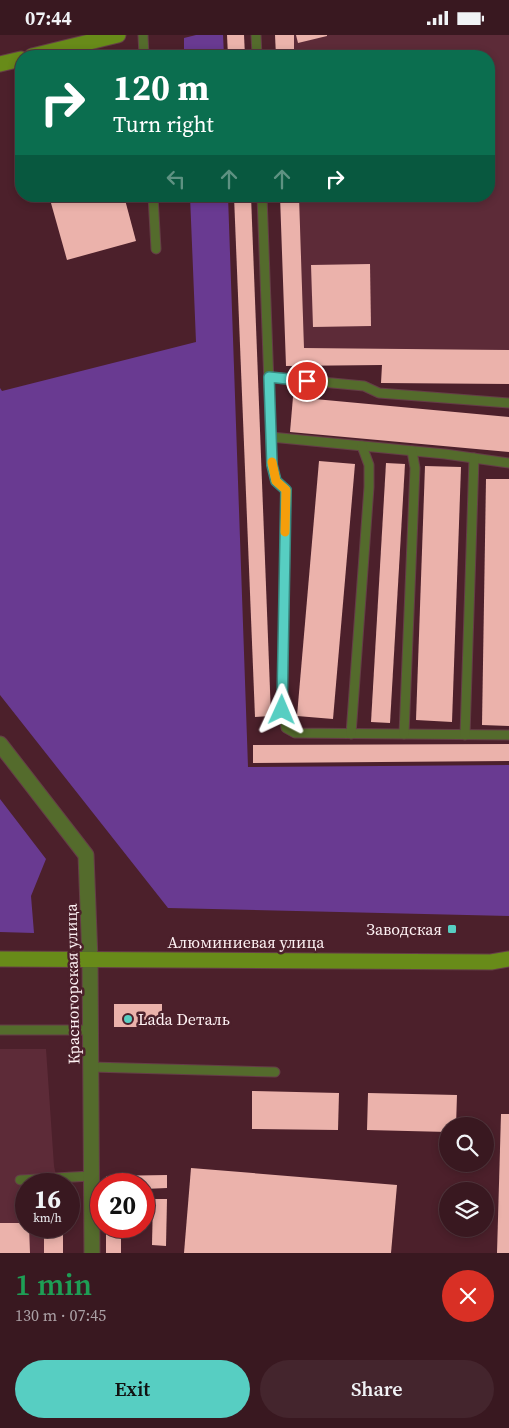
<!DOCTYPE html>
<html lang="en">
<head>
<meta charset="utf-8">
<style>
  :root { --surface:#391820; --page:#44252d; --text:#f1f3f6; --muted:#aba0a5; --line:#53373e; --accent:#57cec2 }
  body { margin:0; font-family:"Source Serif 4",serif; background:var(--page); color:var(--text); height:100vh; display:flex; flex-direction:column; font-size:19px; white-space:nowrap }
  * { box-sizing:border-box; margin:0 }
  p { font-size:16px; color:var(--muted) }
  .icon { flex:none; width:28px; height:28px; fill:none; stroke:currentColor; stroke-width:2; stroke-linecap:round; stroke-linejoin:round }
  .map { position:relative; height:1218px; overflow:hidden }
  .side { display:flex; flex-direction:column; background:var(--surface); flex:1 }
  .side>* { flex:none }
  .guide { position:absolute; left:15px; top:15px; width:480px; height:152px; border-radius:20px; box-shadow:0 2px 8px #0003,0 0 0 1px var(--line); background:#0b6e4f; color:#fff; overflow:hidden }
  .tools { position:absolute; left:439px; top:1082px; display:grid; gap:10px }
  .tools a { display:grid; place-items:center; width:55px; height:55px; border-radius:50%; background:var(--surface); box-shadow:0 2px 8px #0003,0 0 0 1px var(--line); font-size:25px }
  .speed { position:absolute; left:15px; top:1138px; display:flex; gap:10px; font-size:25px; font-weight:700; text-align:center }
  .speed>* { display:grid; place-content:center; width:65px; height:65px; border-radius:50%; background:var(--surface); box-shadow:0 2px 8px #0003,0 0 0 1px var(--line); line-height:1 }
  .speed small { font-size:12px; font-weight:400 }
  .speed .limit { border:8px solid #d22; background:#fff; color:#111 }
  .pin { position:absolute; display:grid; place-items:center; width:42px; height:42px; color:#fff; margin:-21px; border:2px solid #fff; border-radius:50%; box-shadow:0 1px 5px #0007 }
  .me { position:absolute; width:55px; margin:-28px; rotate:1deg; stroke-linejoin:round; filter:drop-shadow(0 0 4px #0008) }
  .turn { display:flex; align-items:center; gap:18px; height:105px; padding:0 15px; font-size:22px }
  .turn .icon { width:65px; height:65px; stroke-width:2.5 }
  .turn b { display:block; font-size:35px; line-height:42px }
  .lanes { display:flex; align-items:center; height:48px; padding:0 15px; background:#0003; justify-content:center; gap:25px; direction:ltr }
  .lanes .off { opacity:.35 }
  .round { display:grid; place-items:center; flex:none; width:52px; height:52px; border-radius:26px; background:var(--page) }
  .head { display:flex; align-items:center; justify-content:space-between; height:85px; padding:0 15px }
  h1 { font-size:30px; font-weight:600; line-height:38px; color:#1e9e55 }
  .cta { display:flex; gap:10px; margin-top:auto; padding:10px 15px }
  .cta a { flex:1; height:58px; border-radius:30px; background:var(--accent); color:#111; font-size:20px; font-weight:600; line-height:58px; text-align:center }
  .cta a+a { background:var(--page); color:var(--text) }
  .status { display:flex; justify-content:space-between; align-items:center; height:35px; padding:0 25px; background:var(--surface); direction:ltr }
  .status svg { height:14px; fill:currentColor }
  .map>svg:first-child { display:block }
  .built { fill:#5d2b38 }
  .green { fill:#693a91 }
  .building { fill:#ebb2ab }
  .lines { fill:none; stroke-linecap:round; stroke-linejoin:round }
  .lane-casing { stroke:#653d47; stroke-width:11 }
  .street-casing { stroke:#653d47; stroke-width:17 }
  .secondary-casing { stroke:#653d47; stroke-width:17 }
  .lane { stroke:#546b2c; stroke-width:9 }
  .street { stroke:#546b2c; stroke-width:15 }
  .secondary { stroke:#688b19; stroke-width:15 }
  .route-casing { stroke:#39867e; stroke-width:12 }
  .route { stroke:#57cec2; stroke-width:9 }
  .slow { stroke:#f59e0b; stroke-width:9 }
  .poi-dot { fill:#57cec2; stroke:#4c202b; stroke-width:2 }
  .labels { text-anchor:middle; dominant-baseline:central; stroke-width:5; stroke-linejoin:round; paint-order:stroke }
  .poi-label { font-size:16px; fill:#fdf1f3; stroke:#4c202b; text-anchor:end }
  .street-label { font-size:16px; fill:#fdf1f3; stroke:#4c202b }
</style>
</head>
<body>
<div class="status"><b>07:44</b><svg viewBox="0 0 49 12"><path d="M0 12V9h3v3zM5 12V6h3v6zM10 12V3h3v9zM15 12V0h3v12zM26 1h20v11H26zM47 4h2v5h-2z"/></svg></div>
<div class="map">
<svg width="509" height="1218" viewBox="0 0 509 1218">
  <rect width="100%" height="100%" fill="#4c202b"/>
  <g class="built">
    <path d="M294 0H509V315L304 313 299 161H489V21H294Z"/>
    <path d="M0 1014H46L54 1131 58 1149H26V1191H63V1218H0Z"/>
  </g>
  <g class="green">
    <path d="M196 0H223L224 21H184V3Z"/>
    <path d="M190 161H228L248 732 509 730V881L168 873 0 660V353L2 356 196 307Z"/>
    <path d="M0 764 46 824 31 861 34 898 0 897Z"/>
  </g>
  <g class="building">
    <path d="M227 0H244L245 21H228Z"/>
    <path d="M275 0H294V21H276Z"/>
    <path d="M296 0H327V1L298 8Z"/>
    <path d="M49 161H124L136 206 67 225Z"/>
    <path d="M234 161H251L271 681 255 682Z"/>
    <path d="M280 161H299L304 313 509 315V349L381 348 382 330 286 331Z"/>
    <path d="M370 229 371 291 313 292 311 230Z"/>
    <path d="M293 362 509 382V417L290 397Z"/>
    <path d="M319 426 355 429 333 684 297 681Z"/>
    <path d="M386 428 405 429 390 688 371 687Z"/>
    <path d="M425 431 461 432 452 687 416 685Z"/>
    <path d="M486 444H509V691L482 690Z"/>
    <path d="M509 709V726L253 728V710Z"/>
    <rect x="114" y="969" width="48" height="23"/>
    <path d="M252 1056 339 1058 338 1095 252 1094Z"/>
    <path d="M368 1058 457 1060 456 1091H448V1097L367 1095Z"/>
    <path d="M501 1079H509V1218H497Z"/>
    <path d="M191 1133 397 1150 391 1218H184Z"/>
    <path d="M167 1140V1153L144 1154V1149H106V1141Z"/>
    <path d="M153 1164H167L166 1211 152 1210Z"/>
    <path d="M0 1188H26V1191H29L30 1218H0Z"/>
    <rect x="44" y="1191" width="19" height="27"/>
    <rect x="106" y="1191" width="15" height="27"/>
  </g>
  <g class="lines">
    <g class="lane-casing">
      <g id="lane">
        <path d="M143 0 144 21"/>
        <path d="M256 0 257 21"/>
        <path d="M153 161 156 214"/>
        <path d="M262 161 272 430 276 446 286 455 282 675 286 693 295 698 509 700"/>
        <path d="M269 342 364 351 379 358 509 368"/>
        <path d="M271 402 445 419 509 428"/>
        <path d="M351 699 369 452V430L362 411"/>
        <path d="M404 699 415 433 412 416"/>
        <path d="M465 700 474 423"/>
        <path d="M0 995H91"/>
        <path d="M91 1032 275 1037"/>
        <path d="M20 1145 91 1141"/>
      </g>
    </g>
    <g class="street-casing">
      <path id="street" d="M0 709 86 820 90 925 92 1218"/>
    </g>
    <g class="secondary-casing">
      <g id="secondary">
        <path d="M32 21 118 0"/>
        <path d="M0 29 21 24"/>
        <path d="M0 924 491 927 509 924"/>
      </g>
    </g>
    <use href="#lane" class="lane"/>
    <use href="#street" class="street"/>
    <use href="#secondary" class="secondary"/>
  </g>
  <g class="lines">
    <g class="route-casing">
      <path id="route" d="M282 675 286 455 276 446 272 430 269 342 307 346"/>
    </g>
    <use href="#route" class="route"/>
    <path class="slow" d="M272 427 276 446 286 455 285 497"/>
  </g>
  <g class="poi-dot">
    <rect x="447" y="889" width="10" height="10" rx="2.5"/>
    <circle cx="128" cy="984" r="5"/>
  </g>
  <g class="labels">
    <g class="poi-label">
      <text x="442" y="894">Заводская</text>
      <text x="138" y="984" text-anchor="start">Lada Dеталь</text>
    </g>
    <g class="street-label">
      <text x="246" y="907">Алюминиевая улица</text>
      <text transform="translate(72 949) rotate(-91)">Красногорская улица</text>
    </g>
  </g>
</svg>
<div class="tools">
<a><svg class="icon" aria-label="search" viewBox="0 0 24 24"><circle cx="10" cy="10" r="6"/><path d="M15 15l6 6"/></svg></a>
<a><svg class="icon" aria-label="layers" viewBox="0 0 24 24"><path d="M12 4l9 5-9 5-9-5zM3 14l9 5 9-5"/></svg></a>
</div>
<div class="speed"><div>16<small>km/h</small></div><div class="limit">20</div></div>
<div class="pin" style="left:307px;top:346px;background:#d93025"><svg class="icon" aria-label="arrive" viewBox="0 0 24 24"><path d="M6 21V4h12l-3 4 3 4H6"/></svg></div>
<svg class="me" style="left:282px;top:675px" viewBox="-20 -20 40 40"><path d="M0-17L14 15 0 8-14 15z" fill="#57cec2" stroke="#fff" stroke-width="4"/></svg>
<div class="guide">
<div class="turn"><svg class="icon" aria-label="right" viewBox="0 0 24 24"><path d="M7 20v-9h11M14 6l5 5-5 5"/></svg><div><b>120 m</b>Turn right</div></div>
<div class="lanes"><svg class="icon off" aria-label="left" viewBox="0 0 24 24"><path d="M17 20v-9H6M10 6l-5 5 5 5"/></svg><svg class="icon off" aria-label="ahead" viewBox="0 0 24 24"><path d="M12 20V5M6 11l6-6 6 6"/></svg><svg class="icon off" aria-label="ahead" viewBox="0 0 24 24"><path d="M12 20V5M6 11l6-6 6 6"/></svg><svg class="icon" aria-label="right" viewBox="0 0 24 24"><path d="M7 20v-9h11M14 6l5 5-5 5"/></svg></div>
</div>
</div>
<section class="side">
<div class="head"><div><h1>1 min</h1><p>130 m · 07:45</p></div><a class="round" style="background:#d93025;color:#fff"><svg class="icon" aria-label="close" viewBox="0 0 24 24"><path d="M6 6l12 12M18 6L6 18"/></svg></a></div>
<div class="cta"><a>Exit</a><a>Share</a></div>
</section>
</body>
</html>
